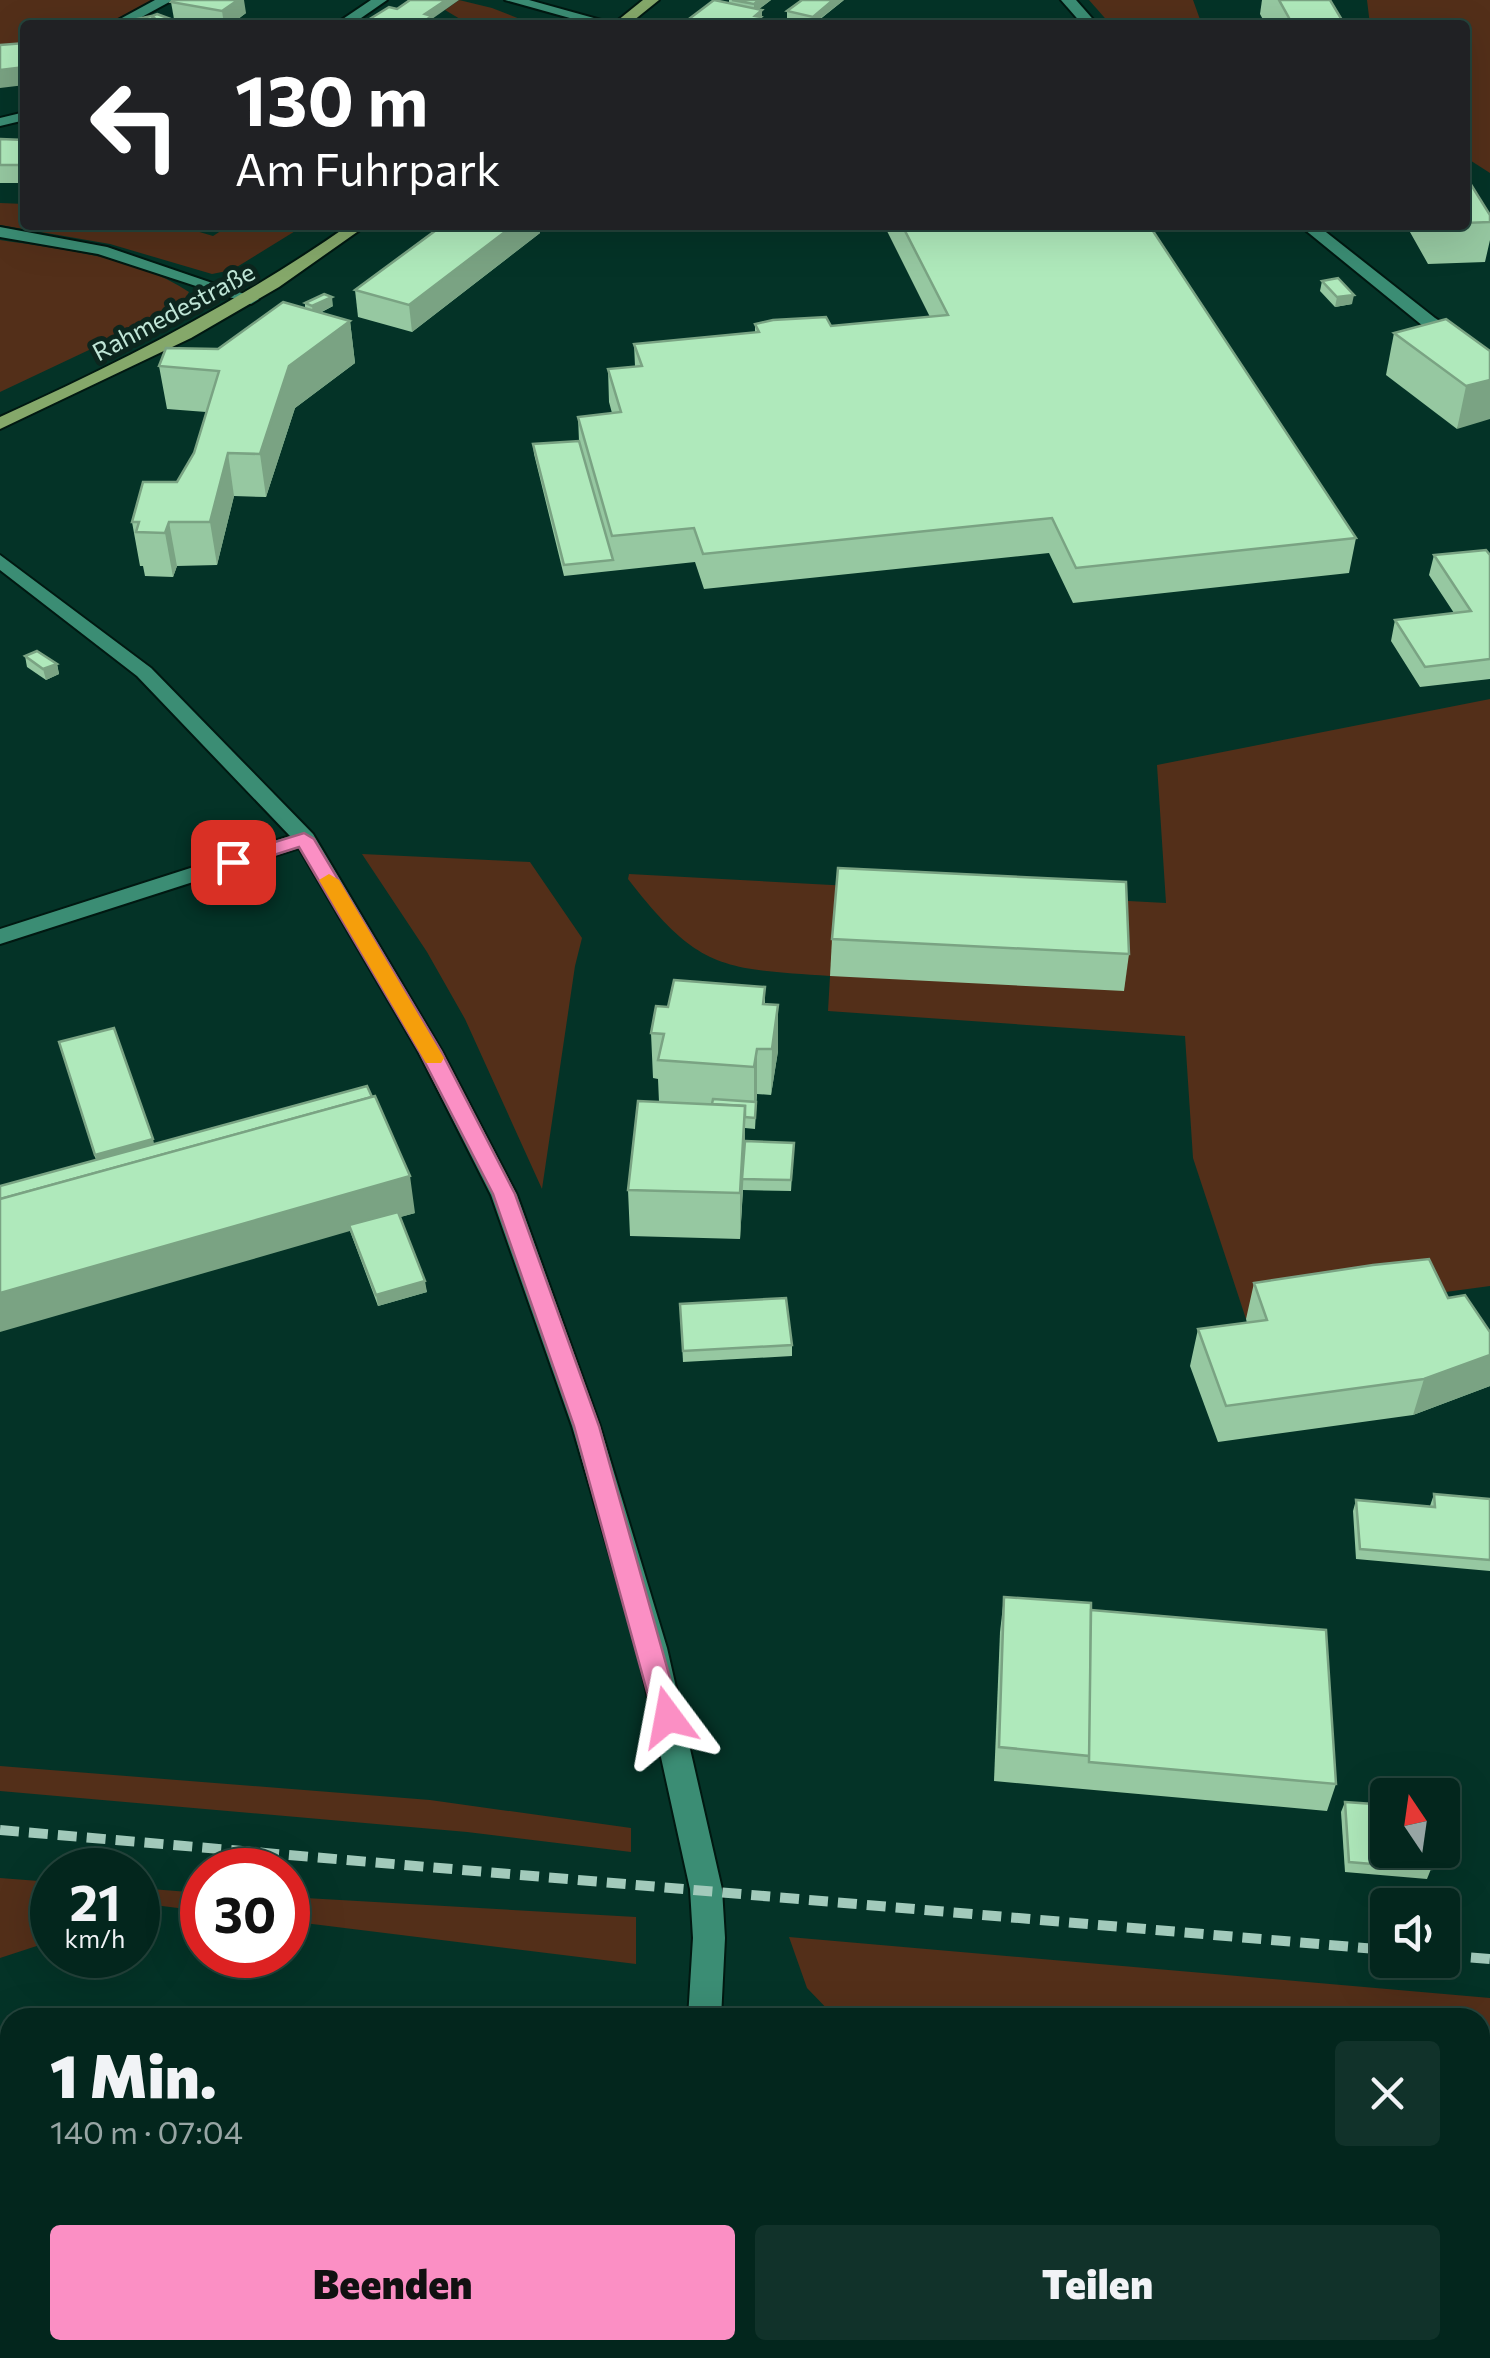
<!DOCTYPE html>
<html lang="de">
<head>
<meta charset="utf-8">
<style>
  :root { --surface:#03261d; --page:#11322a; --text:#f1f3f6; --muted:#97a5a4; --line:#24433b; --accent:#fb8fc4 }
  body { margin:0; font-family:Commissioner,sans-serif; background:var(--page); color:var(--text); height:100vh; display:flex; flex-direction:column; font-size:38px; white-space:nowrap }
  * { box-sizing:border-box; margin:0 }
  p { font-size:32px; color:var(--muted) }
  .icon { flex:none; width:55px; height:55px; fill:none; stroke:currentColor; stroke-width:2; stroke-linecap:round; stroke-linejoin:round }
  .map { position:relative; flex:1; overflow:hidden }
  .drawer { position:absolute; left:0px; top:2008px; width:1490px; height:352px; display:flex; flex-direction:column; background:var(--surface); border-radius:30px 30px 0 0; box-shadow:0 10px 40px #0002,0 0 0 2px var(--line) }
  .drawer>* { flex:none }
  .top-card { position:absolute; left:20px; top:20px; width:1450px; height:210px; border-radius:10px; box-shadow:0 10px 40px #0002,0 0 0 2px var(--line); background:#202124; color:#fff; overflow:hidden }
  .needle { width:65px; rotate:347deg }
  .fabs { position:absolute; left:1370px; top:1778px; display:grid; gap:20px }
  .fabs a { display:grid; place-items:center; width:90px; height:90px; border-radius:10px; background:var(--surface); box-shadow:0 10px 40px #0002,0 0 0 2px var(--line); font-size:50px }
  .speed { position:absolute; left:30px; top:1848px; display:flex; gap:20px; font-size:50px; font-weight:700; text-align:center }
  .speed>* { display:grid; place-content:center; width:130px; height:130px; border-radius:50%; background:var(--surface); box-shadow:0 10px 40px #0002,0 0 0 2px var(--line); line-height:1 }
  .speed small { font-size:25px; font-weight:400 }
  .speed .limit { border:15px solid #d22; background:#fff; color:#111 }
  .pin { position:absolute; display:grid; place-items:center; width:85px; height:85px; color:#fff; margin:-42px; border-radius:20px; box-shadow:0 5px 15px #0006 }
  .me { position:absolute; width:110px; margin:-55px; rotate:347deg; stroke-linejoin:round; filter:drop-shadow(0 0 8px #0008) }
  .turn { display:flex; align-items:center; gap:35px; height:210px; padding:0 50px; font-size:45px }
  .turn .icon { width:130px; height:130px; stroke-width:2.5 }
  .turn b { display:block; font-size:70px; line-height:85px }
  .round { display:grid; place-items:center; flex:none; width:105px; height:105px; border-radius:10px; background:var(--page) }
  .summary { display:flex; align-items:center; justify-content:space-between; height:170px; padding:0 50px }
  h1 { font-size:60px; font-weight:800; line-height:75px }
  .cta { display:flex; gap:20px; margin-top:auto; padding:20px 50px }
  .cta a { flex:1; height:115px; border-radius:10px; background:var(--accent); color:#111; font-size:40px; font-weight:800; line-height:115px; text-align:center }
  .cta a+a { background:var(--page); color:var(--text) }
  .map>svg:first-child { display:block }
  .green { fill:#532f19 }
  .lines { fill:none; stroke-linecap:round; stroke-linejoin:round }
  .minor-casing { stroke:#011811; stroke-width:4 }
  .major-casing { stroke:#011811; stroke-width:4 }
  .minor { fill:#3b8d74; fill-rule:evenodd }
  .major { fill:#85a86a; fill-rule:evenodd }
  .rail { stroke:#a2cabb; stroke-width:10; stroke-dasharray:19 10; stroke-linecap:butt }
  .wall { fill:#96c8a1 }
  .shaded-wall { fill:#7aa383 }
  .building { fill:#afe9bb; stroke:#7aa383; stroke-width:2.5 }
  .route { fill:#fb8fc4; stroke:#a35d7f; stroke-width:2.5 }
  .slow { fill:#f59e0b }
  .labels { text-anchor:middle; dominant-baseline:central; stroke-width:10; stroke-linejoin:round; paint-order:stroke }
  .far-street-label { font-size:25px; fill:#c0e6d7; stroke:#0c261e }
</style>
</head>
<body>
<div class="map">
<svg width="1490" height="2358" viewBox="0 0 1490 2358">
  <rect width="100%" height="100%" fill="#043327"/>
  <g class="green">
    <path d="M0 0H153L105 25H25V43L0 45Z"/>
    <path d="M459 0 492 8 535 25H470L445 10Z"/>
    <path d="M1089 0H1193L1202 25H1111Z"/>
    <path d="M1367 0H1490V173L1465 157V25H1370Z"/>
    <path d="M0 203 25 204V225H176L213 236 230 225H305L232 270 212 274 110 244 0 225Z"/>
    <path d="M0 240C60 249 138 257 189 292L180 307 0 392Z"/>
    <path d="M1490 699V1286L1246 1319 1193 1158 1185 1036 828 1011 830 976C720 969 698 969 628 879L629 874 1166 903 1157 765Z"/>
    <path d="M362 854 530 862 582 938 575 966 542 1189 465 1019 427 952Z"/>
    <path d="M0 1766 430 1800 631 1828V1852L467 1832 0 1791Z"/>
    <path d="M0 1878 52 1882V1941L0 1958Z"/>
    <path d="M138 1888 202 1893V1911L154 1905 138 1911Z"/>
    <path d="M288 1897 636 1917V1964L288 1921Z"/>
    <path d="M789 1937 1490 1998V2086L1480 2085V2018L835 2017 807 1988Z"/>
  </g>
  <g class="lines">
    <g class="minor-casing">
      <g id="minor">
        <path d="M155 0H173L127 25H109Z"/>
        <path d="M371 0H387L351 25H334Z"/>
        <path d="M505 0H529L619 25H595Z"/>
        <path d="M1061 0H1076L1098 25H1083Z"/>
        <path d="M25 112V120L0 126V118Z"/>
        <path d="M1299 225H1317L1435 318 1490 353V365L1423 326Z"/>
        <path d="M0 227 107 247 259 299 251 304 98 254 0 237Z"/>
        <path d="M0 555 151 668 313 834 442 1051 517 1195 600 1426 667 1648 722 1889 725 1938 721 2018H688L693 1938 690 1889 637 1648 572 1426 491 1195 418 1051 299 848 0 944V929L290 836 137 676 0 570Z"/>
        <rect x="1480" y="2147" width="10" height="34"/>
        <path d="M662 2350H698L697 2358H661Z"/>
      </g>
    </g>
    <g class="major-casing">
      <g id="major">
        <path d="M643 0H659L628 25H612Z"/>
        <path d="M349 225H367L279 287 191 338 0 429V417C122 362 239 302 349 225Z"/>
      </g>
    </g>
    <use href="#minor" class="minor"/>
    <use href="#major" class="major"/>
    <g class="rail">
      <path d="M0 1830 1388 1950"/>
      <path d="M1442 1955 1490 1959"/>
    </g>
  </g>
  <g class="wall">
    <path d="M729 0H771L759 9 762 10V25H681L729 3Z"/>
    <path d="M844 0 813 25 787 20V11Z"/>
    <path d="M1262 0H1330L1345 25H1266L1260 14Z"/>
    <path d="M171 2 246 13 230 25H207L174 19Z"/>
    <path d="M0 139 25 140V183H0Z"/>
    <path d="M1465 175 1490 215V240L1485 262 1428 264 1406 225H1465Z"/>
    <path d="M443 225H540V233L412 332 358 317 355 290Z"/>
    <path d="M884 225H1149L1356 538 1349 573 1073 603 1049 553 704 589 695 562 564 576 534 454 533 444 579 441 578 417 612 413 609 402 608 369 635 366 634 344 755 333V324L831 326 930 317Z"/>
    <path d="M1322 281 1352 304 1335 307 1320 291Z"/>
    <path d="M305 303 333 306 320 313 350 321 355 363 295 408 266 497 234 496 217 565 177 566 173 577 145 576 143 566H140L132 522 177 482 194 453 206 412 167 409 159 366 218 349 305 308Z"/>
    <path d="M1394 333 1490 351 1457 429 1386 375Z"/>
    <path d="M1434 555H1490V679L1420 687 1391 641 1395 620 1454 613 1429 575Z"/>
    <path d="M25 656 57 664 59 674 46 680 27 667Z"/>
    <path d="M832 939 1129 954 1124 991 830 976Z"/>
    <path d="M765 987V1004L778 1051 771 1095 757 1094 755 1129 745 1128V1141L794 1143 791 1191 743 1190 740 1239 630 1236 628 1190 659 1102 658 1079 653 1078 651 1033 668 1007Z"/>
    <path d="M59 1042 154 1144 415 1213 400 1217 427 1292 378 1306 350 1231 96 1160Z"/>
    <path d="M1254 1283 1448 1298 1490 1332V1386L1413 1415 1218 1442 1190 1366 1198 1329 1247 1323 1246 1319Z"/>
    <path d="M680 1304 792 1345V1356L683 1362Z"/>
    <path d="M1434 1494 1490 1499V1571L1356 1559 1353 1511 1356 1500 1430 1506Z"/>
    <path d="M1004 1597 1091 1610 1336 1784 1327 1811 994 1781 1000 1632Z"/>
    <path d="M1345 1802 1431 1869 1427 1879 1345 1872 1341 1812Z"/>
    <path d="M394 2350H442L441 2358H396Z"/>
    <path d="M1166 2350H1420L1421 2358H1167Z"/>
  </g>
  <g class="shaded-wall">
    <path d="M233 0H244L246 13 230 25H224L222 11Z"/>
    <path d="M446 0H459L432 19V25L421 23 425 14Z"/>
    <path d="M759 0H771L754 13V4Z"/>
    <path d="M833 0H844L812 25 813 17Z"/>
    <path d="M762 10V25H743L755 16Z"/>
    <path d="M25 67V85L0 88V70Z"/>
    <path d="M514 225H540V233L412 332 409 305Z"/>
    <path d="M1354 295 1352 304 1335 307 1337 297Z"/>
    <path d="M332 297 333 306 313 316 312 306Z"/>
    <path d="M350 321 355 363 295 408 266 497 260 454 289 366Z"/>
    <path d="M1490 380V419L1457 429 1466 386Z"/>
    <path d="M228 453 234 496 217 565 210 522Z"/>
    <path d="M169 522 177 566 173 577 165 533Z"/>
    <path d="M57 664 59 674 46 680 43 669Z"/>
    <path d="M778 1005V1051L771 1095 772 1049Z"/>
    <path d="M757 1049V1094L754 1113V1067Z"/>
    <path d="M745 1106V1151L740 1239V1193Z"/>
    <path d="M153 1139 158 1160 101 1176 95 1155Z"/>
    <path d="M410 1176 415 1213 351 1231 349 1225 350 1231 0 1332V1293Z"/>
    <path d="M425 1281 427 1292 378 1306 376 1295Z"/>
    <path d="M1490 1355V1386L1413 1415 1424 1379Z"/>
    <path d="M10 2313V2333L0 2338V2318Z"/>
  </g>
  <g class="building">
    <path d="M173 0H238L222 11 171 2Z"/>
    <path d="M410 0H446L425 14 432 16 421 23 431 25H360L389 7 397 9Z"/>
    <path d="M714 0 762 10 755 16 761 17 756 21 743 25H681Z"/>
    <path d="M732 0H759L754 4Z"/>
    <path d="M802 0H833L813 17 787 11Z"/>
    <path d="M1279 0H1330L1345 25H1293Z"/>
    <path d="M157 14 184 24 162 25 152 16Z"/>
    <path d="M151 16 162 25H109Z"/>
    <path d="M25 43V67L0 70V45Z"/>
    <path d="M0 139 25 140V165H0Z"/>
    <path d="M1465 175 1490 215V222L1465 223Z"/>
    <path d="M443 225H514L409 305 355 290Z"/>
    <path d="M902 225H1149L1356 538 1076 568 1052 518 703 554 694 528 612 536 578 417 621 412 608 369 642 366 634 344 759 332 755 324 773 320 826 317 831 326 948 315Z"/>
    <path d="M1338 278 1354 295 1337 297 1322 281Z"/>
    <path d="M324 294 332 297 312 306 305 303Z"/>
    <path d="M283 302 350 321 289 366 260 454 228 453 210 522H169L165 533 136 532 139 522H132L143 482H177L194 453 219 371 159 366 166 348 218 349Z"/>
    <path d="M1446 319 1490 351V380L1466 386 1394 333Z"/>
    <path d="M579 441 613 560 564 565 533 444Z"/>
    <path d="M1486 550 1490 555V659L1425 667 1395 620 1471 611 1434 555Z"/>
    <path d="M37 651 57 664 43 669 25 656Z"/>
    <path d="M838 868 1126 882 1129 954 832 939Z"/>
    <path d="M674 980 765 987 763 1004 778 1005 772 1049H757L754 1067 658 1060 664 1034 651 1033 656 1006 668 1007Z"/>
    <path d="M114 1028 153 1139 95 1155 59 1042Z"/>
    <path d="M367 1086 372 1097 0 1199V1186Z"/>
    <path d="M375 1096 410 1176 0 1293V1199Z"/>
    <path d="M713 1099 756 1102 755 1118 745 1117V1106L712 1104Z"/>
    <path d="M638 1101 745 1106 740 1193 628 1190Z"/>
    <path d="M745 1141 794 1143 791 1180 742 1179Z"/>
    <path d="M398 1212 425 1281 376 1295 349 1225Z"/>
    <path d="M1429 1259 1448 1298 1465 1295 1490 1332V1355L1424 1379 1226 1406 1198 1329 1267 1320 1254 1283 1373 1265Z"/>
    <path d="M786 1298 792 1345 683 1351 680 1304Z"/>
    <path d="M1434 1494 1490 1499V1560L1360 1549 1356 1500 1435 1507Z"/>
    <path d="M1004 1597 1091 1603 1090 1756 999 1747Z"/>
    <path d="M1091 1610 1326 1630 1336 1784 1089 1762Z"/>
    <path d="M1345 1802 1388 1805V1850H1429L1431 1869 1349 1862Z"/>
    <path d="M6 2115 10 2131V2313L0 2318V2117Z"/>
    <path d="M784 2350H1024L1025 2358H783Z"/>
    <path d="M1180 2350H1420L1421 2358H1180Z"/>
  </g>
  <path class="route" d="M304 833 314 839 441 1051 515 1194 599 1426 681 1717 677 1725 668 1729 658 1725 654 1717 574 1426 493 1194 419 1051 299 847 233 868 223 862 226 857Z"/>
  <path class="slow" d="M329 874 339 880 444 1058 441 1063H426L423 1058 319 880Z"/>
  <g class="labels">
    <g class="far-street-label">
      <text transform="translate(173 311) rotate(-28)">Rahmedestraße</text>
    </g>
  </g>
</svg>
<div class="fabs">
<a><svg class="needle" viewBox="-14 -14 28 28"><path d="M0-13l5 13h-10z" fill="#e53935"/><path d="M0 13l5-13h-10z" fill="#97a5a4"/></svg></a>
<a><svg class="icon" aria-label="sound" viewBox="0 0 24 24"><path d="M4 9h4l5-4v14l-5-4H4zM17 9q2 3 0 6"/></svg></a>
</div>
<div class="speed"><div>21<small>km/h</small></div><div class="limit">30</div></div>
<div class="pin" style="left:233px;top:862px;background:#d93025"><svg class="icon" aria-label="arrive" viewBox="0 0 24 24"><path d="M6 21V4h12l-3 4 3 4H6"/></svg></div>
<svg class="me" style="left:668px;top:1717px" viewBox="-20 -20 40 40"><path d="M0-17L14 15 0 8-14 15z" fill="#fb8fc4" stroke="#fff" stroke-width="4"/></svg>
<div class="top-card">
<div class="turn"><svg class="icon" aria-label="left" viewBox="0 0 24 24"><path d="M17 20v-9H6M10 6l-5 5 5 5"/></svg><div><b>130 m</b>Am Fuhrpark</div></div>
</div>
<section class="drawer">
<div class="summary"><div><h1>1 Min.</h1><p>140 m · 07:04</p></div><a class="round"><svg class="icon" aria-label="close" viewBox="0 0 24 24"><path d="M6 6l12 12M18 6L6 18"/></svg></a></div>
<div class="cta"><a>Beenden</a><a>Teilen</a></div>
</section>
</div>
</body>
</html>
